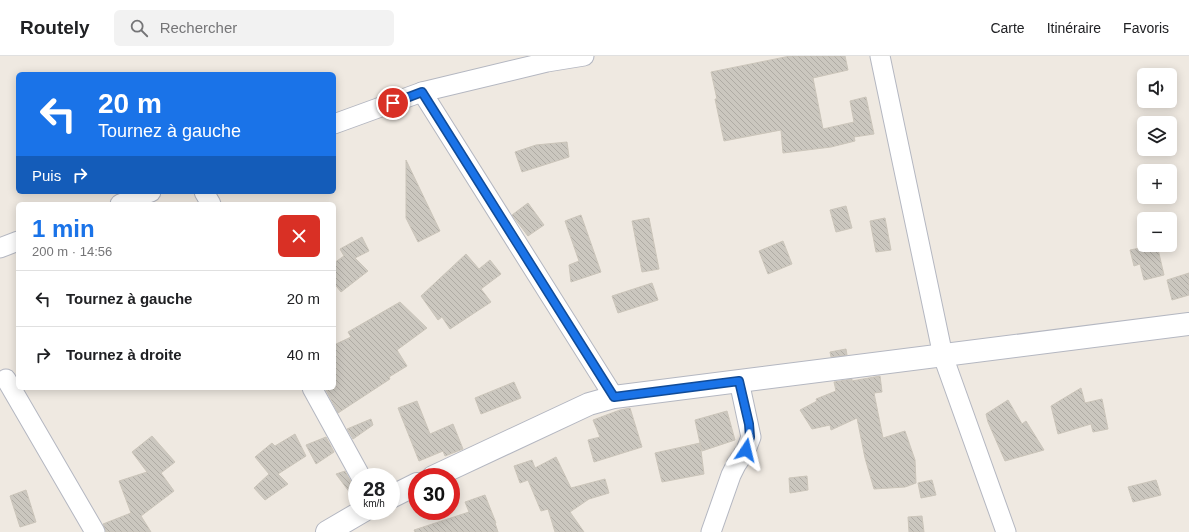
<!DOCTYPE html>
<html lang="fr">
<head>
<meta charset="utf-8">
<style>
  :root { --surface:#fff; --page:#f2f2f2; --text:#202124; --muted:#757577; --line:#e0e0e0; --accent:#1a73e8 }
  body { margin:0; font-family:Arial,sans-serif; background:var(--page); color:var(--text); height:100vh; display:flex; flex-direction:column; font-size:15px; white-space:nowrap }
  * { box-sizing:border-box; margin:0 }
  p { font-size:13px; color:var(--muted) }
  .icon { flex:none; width:22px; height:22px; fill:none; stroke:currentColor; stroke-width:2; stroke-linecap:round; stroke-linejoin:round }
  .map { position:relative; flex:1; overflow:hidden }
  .drawer { position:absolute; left:16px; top:146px; width:320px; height:188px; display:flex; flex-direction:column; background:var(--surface); border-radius:6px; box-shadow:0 2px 10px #0003 }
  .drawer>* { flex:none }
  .hud { position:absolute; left:16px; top:16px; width:320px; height:122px; border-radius:6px; box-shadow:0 2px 10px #0003; background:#1a73e8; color:#fff; overflow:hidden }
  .tools { position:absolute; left:1137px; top:12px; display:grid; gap:8px }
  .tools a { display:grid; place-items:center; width:40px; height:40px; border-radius:6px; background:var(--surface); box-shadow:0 2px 10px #0003; font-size:20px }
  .speed { position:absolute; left:348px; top:412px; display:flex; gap:8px; font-size:20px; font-weight:700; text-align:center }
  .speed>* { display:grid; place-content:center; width:52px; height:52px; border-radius:50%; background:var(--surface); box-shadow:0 2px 10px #0003; line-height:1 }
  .speed small { font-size:10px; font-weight:400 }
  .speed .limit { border:6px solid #d22; background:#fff; color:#111 }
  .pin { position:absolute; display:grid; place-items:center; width:34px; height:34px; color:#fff; margin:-17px; border:2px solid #fff; border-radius:50%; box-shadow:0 1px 4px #0007 }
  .me { position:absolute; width:44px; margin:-22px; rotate:10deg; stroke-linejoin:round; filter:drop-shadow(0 0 3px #0008) }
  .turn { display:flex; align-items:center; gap:14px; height:84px; padding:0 16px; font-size:18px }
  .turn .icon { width:52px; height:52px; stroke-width:2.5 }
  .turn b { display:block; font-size:28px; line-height:34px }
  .then { display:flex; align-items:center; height:38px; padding:0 16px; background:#0003; gap:8px; font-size:15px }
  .round { display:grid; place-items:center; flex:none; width:42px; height:42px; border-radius:6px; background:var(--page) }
  .summary { display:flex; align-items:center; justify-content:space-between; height:68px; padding:0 16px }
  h1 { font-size:24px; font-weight:800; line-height:30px; color:var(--accent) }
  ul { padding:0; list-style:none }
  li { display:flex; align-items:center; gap:12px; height:56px; padding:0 16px; border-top:1px solid var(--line) }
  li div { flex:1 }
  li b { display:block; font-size:15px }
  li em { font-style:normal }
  header { display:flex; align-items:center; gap:24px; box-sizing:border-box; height:56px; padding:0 20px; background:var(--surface); border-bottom:1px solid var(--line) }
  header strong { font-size:19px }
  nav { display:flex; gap:22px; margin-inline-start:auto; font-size:14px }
  .search { width:280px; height:36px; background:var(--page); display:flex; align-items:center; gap:10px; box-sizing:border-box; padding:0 14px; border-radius:6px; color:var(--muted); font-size:15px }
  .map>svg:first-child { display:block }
  .building { fill:url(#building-back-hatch); stroke:#cbc5ba }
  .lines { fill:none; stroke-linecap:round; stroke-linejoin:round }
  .minor-casing { stroke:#b4b7c1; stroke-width:21 }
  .tertiary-casing { stroke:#b4b7c1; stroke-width:24 }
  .minor { stroke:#fff; stroke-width:19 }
  .tertiary { stroke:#fff; stroke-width:22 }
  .route-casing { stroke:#114b97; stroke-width:10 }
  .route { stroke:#1a73e8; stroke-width:7 }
</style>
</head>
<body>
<header>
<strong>Routely</strong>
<div class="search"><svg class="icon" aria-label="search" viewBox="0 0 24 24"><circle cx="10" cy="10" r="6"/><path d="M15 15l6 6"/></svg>Rechercher</div>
<nav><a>Carte</a><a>Itinéraire</a><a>Favoris</a></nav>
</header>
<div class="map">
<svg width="1189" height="476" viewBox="0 0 1189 476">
  <defs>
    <pattern id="building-back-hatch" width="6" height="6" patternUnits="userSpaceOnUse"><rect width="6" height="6" fill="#cbc7bf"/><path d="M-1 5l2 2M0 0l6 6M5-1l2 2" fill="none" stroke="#afaba4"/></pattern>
  </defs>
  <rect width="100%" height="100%" fill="#efe9e1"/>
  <g class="building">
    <path d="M790 0H845L848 14 813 22 823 73 854 66 850 45 866 41 874 78 854 81 855 85 831 91 783 97 781 74 724 85 715 43H717L711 16Z"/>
    <path d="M567 86 569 101 522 116 515 96 536 89Z"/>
    <path d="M406 104 440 175 418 186 406 162Z"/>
    <path d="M528 147 544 169 528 180 512 159Z"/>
    <path d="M846 150 852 172 836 176 830 154Z"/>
    <path d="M581 159 601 216 571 226 569 209 579 205 565 165Z"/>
    <path d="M649 162 659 213 642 216 632 165Z"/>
    <path d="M885 162 891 194 876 196 870 165Z"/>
    <path d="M362 181 369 195 355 202 368 215 341 236 334 227V207L344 200 340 193Z"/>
    <path d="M783 185 792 208 768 218 759 195Z"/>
    <path d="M1139 189H1157L1164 219 1144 224 1140 208 1134 210 1130 194 1140 192Z"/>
    <path d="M466 198 479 213 490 204 501 218 481 233 491 246 450 273 442 261 438 264 421 240Z"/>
    <path d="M1189 217V239L1172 244 1167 224Z"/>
    <path d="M652 227 658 244 618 257 612 240Z"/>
    <path d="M400 246 427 272 397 294 407 310 389 321 390 323 338 357 325 332H334V289L351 281 348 276Z"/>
    <path d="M846 293 847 299 831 301 830 296Z"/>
    <path d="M880 320 882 336 874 337 883 382 905 375 915 404 916 427 905 431 874 433 865 402 857 362 831 374 830 369 812 373 800 354 817 345 816 343 836 335 834 326 852 323V325Z"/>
    <path d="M514 326 521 342 481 358 475 342Z"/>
    <path d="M1081 332 1085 347 1102 343 1108 373 1093 376 1091 368 1058 378 1051 350Z"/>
    <path d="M1008 344 1022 368 1026 365 1044 394 1005 405 988 366 986 358Z"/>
    <path d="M417 345 430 378 453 368 463 393 445 400 443 395 419 405 398 352Z"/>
    <path d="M630 352 642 391 594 406 588 384 600 381 593 364 620 354Z"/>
    <path d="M727 355 735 384 702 395 700 387 704 418 662 426 655 397 700 387 695 364Z"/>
    <path d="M371 363 373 369 353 383 347 373Z"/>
    <path d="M295 378 306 400 278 418 288 428 265 444 254 432 269 418 255 401 272 387 275 390Z"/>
    <path d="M152 380 175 406 161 417 174 435 141 460 151 476H106L103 468 131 457 119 425 147 416 132 396Z"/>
    <path d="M326 381 334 396 316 408 306 389Z"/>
    <path d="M556 401 571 432 605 423 609 437 589 443 570 456 584 476H555L548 453 541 455 528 424 520 427 514 410 532 404 535 412Z"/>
    <path d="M345 415 351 426 357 431V444L356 445 336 418Z"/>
    <path d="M807 420 808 434 790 437 789 422Z"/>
    <path d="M932 424 936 439 921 442 918 427Z"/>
    <path d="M1156 424 1161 439 1133 446 1128 431Z"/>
    <path d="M26 434 36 466 20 471 10 440Z"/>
    <path d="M485 439 496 467H495L498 476H415L414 474 469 456 465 446Z"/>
    <path d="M922 460 924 476H909L908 461Z"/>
  </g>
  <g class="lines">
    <g class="minor-casing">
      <g id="minor">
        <path d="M880 0 943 300 1006 476"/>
        <path d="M422 36 614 341"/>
        <path d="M334 68 422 36 547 6 584 0"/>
        <path d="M204 136 211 148"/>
        <path d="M120 148 151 136"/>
        <path d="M0 192 18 185"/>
        <path d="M6 323 95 476"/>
        <path d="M312 332 361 421"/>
        <path d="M711 476 731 419 736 409 746 394 751 381 739 325"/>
      </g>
    </g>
    <g class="tertiary-casing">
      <g id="tertiary">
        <path d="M433 421 589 348 614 341 1189 268"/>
        <path d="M391 441 417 428"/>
        <path d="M327 476 363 455"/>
      </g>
    </g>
    <use href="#minor" class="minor"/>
    <use href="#tertiary" class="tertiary"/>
  </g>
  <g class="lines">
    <g class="route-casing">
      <path id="route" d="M393 47 422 36 614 341 739 325 749 368 750 381 746 394"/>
    </g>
    <use href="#route" class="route"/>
  </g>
</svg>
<div class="tools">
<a><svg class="icon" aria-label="sound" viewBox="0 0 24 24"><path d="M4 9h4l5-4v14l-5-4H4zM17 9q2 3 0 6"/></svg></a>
<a><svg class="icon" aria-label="layers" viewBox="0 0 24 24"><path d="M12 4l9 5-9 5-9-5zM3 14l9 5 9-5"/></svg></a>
<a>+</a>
<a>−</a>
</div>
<div class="speed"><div>28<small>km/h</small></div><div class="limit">30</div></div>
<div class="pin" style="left:393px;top:47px;background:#d93025"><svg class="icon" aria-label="arrive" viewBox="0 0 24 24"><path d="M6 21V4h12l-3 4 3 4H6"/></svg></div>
<svg class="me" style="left:746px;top:394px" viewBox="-20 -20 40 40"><path d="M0-17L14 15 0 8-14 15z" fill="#1a73e8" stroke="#fff" stroke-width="4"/></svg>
<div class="hud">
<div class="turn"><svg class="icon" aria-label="left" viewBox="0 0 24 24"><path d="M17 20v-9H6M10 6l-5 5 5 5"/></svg><div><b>20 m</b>Tournez à gauche</div></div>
<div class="then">Puis<svg class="icon" aria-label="right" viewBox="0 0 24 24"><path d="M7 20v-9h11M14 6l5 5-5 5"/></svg></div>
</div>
<section class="drawer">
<div class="summary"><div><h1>1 min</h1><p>200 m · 14:56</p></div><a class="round" style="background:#d93025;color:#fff"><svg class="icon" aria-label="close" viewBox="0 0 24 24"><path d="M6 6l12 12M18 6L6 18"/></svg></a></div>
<ul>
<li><svg class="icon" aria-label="left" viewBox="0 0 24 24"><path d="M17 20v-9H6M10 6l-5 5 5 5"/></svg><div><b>Tournez à gauche</b></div><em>20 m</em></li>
<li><svg class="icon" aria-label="right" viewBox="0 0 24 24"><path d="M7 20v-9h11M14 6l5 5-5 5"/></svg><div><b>Tournez à droite</b></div><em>40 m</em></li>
</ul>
</section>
</div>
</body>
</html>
